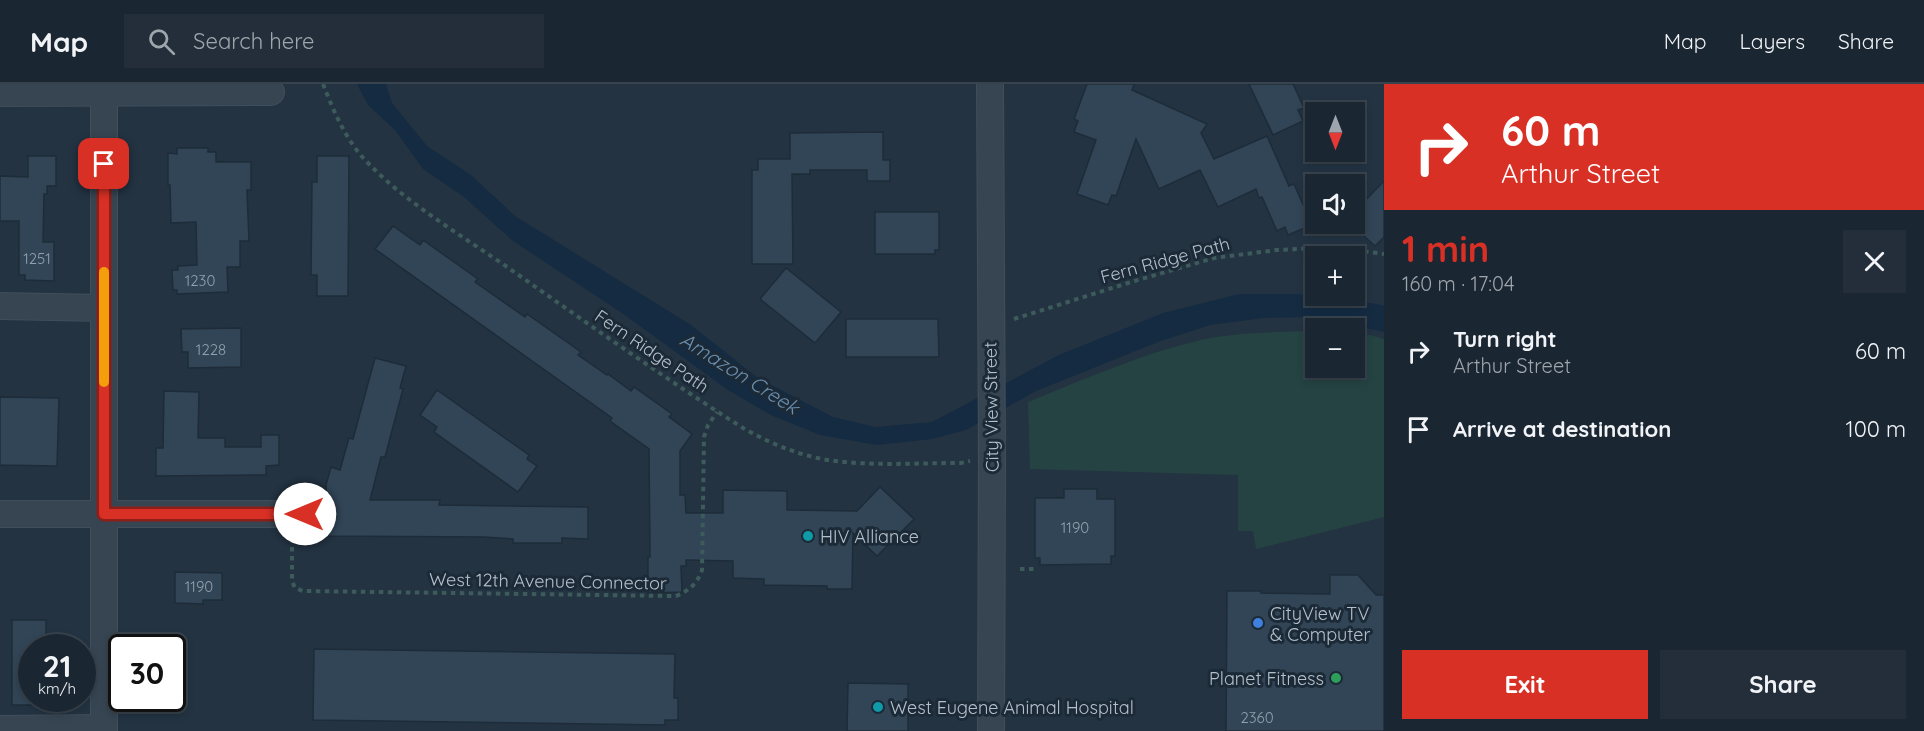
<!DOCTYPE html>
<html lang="en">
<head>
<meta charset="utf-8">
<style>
  :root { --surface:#1a2632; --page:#232e3a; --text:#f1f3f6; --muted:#9fa5ac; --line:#38434d; --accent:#d93025 }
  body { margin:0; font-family:Quicksand,sans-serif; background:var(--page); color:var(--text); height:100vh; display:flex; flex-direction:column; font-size:22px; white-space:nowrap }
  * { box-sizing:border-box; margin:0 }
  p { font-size:20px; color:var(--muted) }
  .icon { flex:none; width:33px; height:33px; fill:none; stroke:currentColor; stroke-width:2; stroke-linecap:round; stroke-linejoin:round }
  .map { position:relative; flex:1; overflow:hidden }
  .side { display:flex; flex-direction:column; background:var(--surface); width:540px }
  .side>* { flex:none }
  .top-card { background:#d93025; color:#fff; overflow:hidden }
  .needle { width:39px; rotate:180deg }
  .tools { position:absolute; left:1305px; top:18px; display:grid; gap:12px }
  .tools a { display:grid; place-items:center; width:60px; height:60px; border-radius:0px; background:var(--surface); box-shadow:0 3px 9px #0003,0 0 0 2px var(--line); font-size:30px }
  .speed { position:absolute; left:18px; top:550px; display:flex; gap:12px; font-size:30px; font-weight:700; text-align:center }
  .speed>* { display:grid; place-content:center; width:78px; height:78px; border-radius:50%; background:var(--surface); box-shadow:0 3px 9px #0003,0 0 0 2px var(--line); line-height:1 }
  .speed small { font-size:15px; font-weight:400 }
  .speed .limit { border:3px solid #111; border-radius:9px; background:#fff; color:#111 }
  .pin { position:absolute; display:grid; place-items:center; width:51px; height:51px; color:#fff; margin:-26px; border-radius:12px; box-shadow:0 3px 9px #0006 }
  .me { position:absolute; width:66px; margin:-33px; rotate:270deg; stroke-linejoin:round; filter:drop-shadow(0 0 4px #0008) }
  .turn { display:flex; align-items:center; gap:21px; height:126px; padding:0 18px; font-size:27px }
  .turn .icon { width:78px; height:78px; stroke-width:2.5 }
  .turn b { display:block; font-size:42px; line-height:51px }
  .round { display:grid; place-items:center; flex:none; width:63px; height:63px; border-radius:0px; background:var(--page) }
  .head { display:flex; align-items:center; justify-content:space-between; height:102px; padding:0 18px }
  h1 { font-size:36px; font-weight:700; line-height:45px; color:var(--accent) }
  .primary-button { display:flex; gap:12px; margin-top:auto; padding:12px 18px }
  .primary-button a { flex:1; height:69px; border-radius:0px; background:var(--accent); color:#fff; font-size:24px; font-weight:700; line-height:69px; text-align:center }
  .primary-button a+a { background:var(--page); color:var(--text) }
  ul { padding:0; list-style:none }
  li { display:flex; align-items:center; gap:18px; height:78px; padding:0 18px }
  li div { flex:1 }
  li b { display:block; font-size:22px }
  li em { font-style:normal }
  header { display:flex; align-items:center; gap:36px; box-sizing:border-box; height:84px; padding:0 30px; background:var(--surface); border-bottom:2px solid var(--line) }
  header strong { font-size:28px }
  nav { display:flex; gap:33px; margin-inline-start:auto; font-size:21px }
  .search { width:420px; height:54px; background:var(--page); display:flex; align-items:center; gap:15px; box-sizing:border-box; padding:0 21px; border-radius:0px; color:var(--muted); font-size:22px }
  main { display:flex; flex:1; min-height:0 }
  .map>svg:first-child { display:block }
  .green { fill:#254343 }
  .water { fill:#142b42 }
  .building { fill:#314557; stroke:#1e2c39; stroke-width:1.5 }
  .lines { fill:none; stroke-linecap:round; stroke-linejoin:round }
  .minor-casing { stroke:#414e5b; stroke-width:28 }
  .path { stroke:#3e5b5b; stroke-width:4; stroke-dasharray:4.5 4.5; stroke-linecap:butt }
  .minor { stroke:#374552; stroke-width:26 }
  .route-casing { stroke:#8d1f18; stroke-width:15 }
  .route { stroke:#d93025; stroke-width:10 }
  .slow { stroke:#f59e0b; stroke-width:10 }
  .culture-dot { fill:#0f9aa8; stroke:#1c2a37; stroke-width:2 }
  .shop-dot { fill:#3f7fe0; stroke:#1c2a37; stroke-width:2 }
  .leisure-dot { fill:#2e9e5b; stroke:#1c2a37; stroke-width:2 }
  .labels { text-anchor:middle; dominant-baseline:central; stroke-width:6; stroke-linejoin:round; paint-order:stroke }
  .number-label { font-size:15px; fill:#92a0ae }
  .street-label { font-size:18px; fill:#b4c0cc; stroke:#1c2a37 }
  .poi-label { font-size:18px; fill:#b4c0cc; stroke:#1c2a37; text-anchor:start }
  .water-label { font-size:20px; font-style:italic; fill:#6a8eae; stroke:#1c2a37 }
</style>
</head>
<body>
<header>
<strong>Map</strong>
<div class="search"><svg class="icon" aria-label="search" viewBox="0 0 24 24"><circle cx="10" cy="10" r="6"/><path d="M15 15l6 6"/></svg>Search here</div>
<nav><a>Map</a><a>Layers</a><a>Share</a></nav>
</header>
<main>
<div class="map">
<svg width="1384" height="647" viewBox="0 0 1384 647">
  <rect width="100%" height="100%" fill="#233342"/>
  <path class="green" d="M1315 247 1316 284H1354L1355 250 1370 251 1384 255V433L1256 465 1253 447H1238V391L1030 385 1028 318C1085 295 1141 270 1201 256 1235 248 1280 248 1315 247Z"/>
  <path class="water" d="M357 0H386L392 19 427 62 471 91 515 132 691 241 758 294 833 333 876 343 932 338 1059 271 1163 229 1239 210H1297L1377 220 1384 222V248L1317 233 1263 234 1210 241 1158 258 1036 307 966 346 932 355 877 361 820 351 771 331 728 306 622 229 513 157 464 113 423 85 395 46 368 21Z"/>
  <g class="building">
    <path d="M1087 0H1134L1132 6 1207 40 1201 49 1214 75 1267 52 1289 102 1294 100 1312 141 1288 151 1285 143 1277 147 1262 113 1259 114 1256 105 1218 123 1200 86 1159 105 1136 55 1116 112 1112 111 1108 121 1077 110 1096 56 1074 48 1078 37 1074 35Z"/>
    <path d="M1249 0H1293L1304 24 1298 26 1303 37 1273 51Z"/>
    <path d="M883 48V76H890V97H867V86H810V90H792L793 180H752V86H758V75H790V49Z"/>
    <path d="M177 64H208V68H216V78H251V106H247L249 157H240V183H227L228 208 177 210V206H173L172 186H178V182L197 181 196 138 171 139 170 101H168V69L177 70Z"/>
    <path d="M28 72H56V102H47V110H44L43 158H54V197L25 196V191H19V137H0V92L28 93Z"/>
    <path d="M317 72H349L348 212H317V191H311L312 98H317Z"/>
    <path d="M1384 97V153L1375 162 1354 143V128Z"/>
    <path d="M875 128H939V166H935V170H875Z"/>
    <path d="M393 142 420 161 423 156 478 195 475 198 525 233 527 230 581 268 578 271 607 291 608 290 631 307 634 303 672 330 669 333 692 350 680 367V411H685L686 429H723V406L787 407V426L857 427 880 403 914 435 877 472 853 449 852 505H827V502L764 501V495L733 494V477L686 476V482H681L682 508 648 509V473H650L649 365 610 337 612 334 375 165Z"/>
    <path d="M786 184 841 228 815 259 760 215Z"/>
    <path d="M846 235H938L939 273H846Z"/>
    <path d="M241 244V283L188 284V268H182L181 245Z"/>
    <path d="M375 274 406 282 400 304 403 305 385 373H381L370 416H440L439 421 588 423V455L562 454V459H513V455L484 453 326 452V401L331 383 340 386 349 354 353 355Z"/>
    <path d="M437 306 529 371 527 375 537 382 518 408 434 348 437 343 420 331Z"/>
    <path d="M164 307 199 308 198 354H225V363H261V351H279V381L266 382V391L156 392V364H163Z"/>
    <path d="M0 313 59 314 57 382 0 381Z"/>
    <path d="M1064 405H1097V415H1115V472H1111V480L1040 481V474H1035V414H1064Z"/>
    <path d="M175 488 222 489V516H203V520L175 519Z"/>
    <path d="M1330 491H1358L1376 511H1384V647H1226L1227 507H1261V509L1330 510Z"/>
    <path d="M12 536H46V564H32V621H12Z"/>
    <path d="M314 565 675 570 674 614H678V636H665V641L313 636Z"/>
    <path d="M848 599 908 600V647H847Z"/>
  </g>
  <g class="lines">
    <g class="minor-casing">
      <g id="minor">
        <path d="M990 0 992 373 991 647"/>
        <path d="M0 9 271 8"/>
        <path d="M0 222 103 224"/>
        <path d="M0 430H305"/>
        <path d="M0 645 104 644"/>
        <path d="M104 647V0"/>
      </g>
    </g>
    <g class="path">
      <path d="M323 0C334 28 346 57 368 79 406 119 464 153 510 185 587 239 664 294 743 344 771 360 802 373 835 377 876 382 919 379 961 379L970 377"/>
      <path d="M1014 235 1128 199 1214 174 1277 166 1333 163 1384 170"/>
      <path d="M292 454V497L295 504 303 507 676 512C690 506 697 500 702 486L704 353 708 341 717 328"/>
      <path d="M1020 485H1038"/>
    </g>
    <use href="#minor" class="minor"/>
  </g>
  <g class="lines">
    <g class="route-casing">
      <path id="route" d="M104 80V430H305"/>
    </g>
    <use href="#route" class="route"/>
    <path class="slow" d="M104 188V298"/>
  </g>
  <g class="culture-dot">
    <circle cx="808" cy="452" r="6"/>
    <circle cx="878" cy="623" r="6"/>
  </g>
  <circle class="shop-dot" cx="1258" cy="539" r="6"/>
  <circle class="leisure-dot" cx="1336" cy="594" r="6"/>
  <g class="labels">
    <g class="number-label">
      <text x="37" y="174">1251</text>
      <text x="200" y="196">1230</text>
      <text x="211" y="265">1228</text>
      <text x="1075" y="443">1190</text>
      <text x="199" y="502">1190</text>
      <text x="1257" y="633">2360</text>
    </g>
    <g class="street-label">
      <text transform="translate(1165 176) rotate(-15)">Fern Ridge Path</text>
      <text transform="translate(652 267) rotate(34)">Fern Ridge Path</text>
      <text transform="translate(991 323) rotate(-91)">City View Street</text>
      <text transform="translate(548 497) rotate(1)">West 12th Avenue Connector</text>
    </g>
    <g class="poi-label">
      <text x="820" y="452">HIV Alliance</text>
      <text x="1270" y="529">CityView TV<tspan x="1270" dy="21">&amp; Computer</tspan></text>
      <text x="1324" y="594" text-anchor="end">Planet Fitness</text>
      <text x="890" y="623">West Eugene Animal Hospital</text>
    </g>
    <g class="water-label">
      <text transform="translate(740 289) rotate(32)">Amazon Creek</text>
    </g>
  </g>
</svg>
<div class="tools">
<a><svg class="needle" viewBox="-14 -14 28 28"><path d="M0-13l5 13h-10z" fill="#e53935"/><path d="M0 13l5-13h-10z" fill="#9fa5ac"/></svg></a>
<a><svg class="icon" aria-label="sound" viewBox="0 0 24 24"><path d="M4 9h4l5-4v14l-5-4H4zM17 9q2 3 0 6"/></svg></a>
<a>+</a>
<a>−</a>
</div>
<div class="speed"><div>21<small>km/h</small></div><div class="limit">30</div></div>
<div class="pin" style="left:104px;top:80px;background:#d93025"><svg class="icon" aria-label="arrive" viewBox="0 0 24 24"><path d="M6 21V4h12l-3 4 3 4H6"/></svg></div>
<svg class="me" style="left:305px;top:430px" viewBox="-20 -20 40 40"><circle r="19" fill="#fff"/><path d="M0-13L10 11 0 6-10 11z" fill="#d93025"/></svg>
</div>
<section class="side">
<div class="top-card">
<div class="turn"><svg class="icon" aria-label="right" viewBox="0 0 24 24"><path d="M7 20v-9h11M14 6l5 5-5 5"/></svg><div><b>60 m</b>Arthur Street</div></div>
</div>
<div class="head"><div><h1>1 min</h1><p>160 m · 17:04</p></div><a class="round"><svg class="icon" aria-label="close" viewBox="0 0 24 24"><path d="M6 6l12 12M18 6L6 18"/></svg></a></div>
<ul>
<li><svg class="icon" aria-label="right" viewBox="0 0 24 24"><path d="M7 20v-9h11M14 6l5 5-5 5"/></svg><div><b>Turn right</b><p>Arthur Street</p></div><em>60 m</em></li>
<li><svg class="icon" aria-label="arrive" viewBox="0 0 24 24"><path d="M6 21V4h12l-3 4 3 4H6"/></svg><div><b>Arrive at destination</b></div><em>100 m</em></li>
</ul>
<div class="primary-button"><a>Exit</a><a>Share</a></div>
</section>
</main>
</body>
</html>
